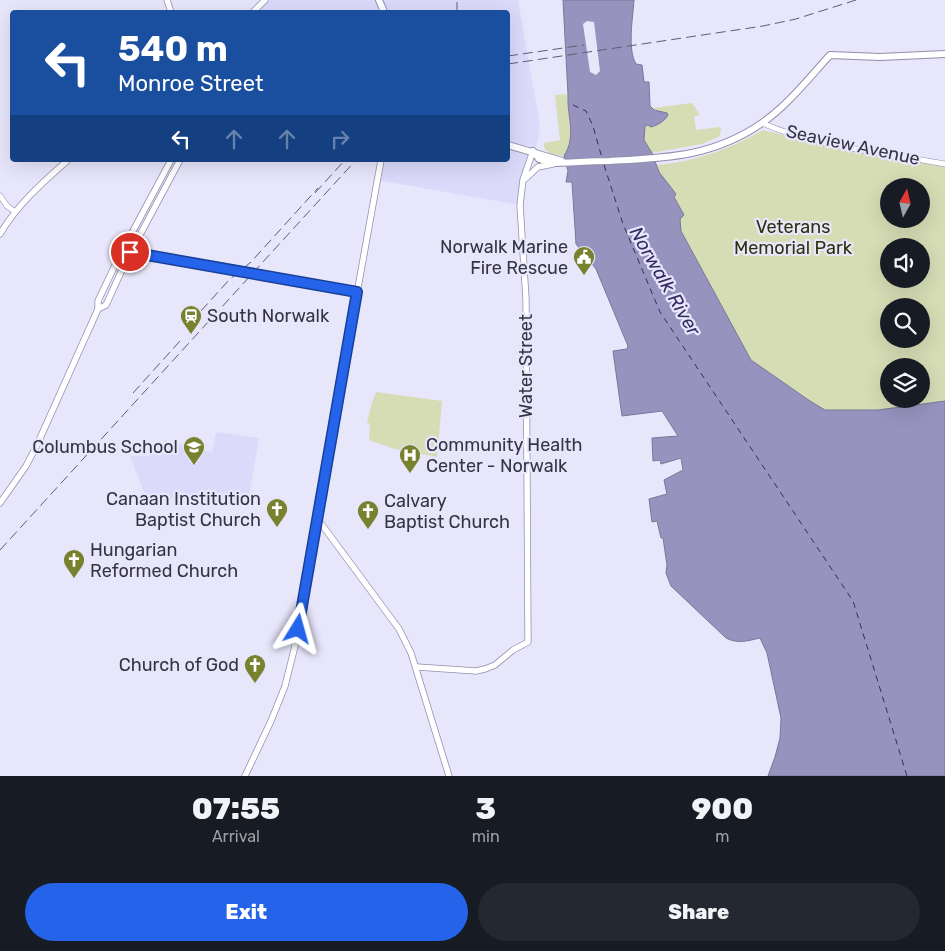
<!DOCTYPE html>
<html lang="en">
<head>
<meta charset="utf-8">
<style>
  :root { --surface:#171b24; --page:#242831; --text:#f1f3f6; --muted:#9ea1a6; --accent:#2563eb }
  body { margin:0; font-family:Rubik,sans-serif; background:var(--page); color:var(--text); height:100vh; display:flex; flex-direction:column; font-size:19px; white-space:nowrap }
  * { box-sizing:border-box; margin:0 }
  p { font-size:16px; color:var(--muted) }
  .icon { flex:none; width:28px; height:28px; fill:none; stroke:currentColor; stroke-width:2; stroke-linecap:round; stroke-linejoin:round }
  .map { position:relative; height:776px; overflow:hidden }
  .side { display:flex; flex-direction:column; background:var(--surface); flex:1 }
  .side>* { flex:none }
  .hud { position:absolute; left:10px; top:10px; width:500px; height:152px; border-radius:5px; box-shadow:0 5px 20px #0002; background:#1a4fa0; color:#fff; overflow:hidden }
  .needle { width:32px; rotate:8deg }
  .tools { position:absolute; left:880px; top:178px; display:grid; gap:10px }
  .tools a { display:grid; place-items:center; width:50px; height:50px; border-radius:50%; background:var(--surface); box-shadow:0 5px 20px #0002; font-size:25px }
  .pin { position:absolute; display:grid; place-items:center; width:42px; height:42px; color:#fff; margin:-21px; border:2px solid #fff; border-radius:50%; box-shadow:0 1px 5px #0007 }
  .me { position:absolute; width:55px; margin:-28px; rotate:8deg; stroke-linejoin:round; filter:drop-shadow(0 0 4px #0008) }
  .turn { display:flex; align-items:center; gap:18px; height:105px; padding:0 25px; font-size:22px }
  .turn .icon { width:65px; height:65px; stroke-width:2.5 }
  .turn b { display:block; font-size:35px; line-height:42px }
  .lanes { display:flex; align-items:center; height:48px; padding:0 25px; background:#0003; justify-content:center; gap:25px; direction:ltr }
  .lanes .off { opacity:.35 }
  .eta { display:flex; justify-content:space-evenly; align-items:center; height:85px; text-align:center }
  .eta b { font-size:30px; font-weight:800; line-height:35px }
  .action { display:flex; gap:10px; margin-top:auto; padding:10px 25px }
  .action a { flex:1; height:58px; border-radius:30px; background:var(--accent); color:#fff; font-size:20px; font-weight:800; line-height:58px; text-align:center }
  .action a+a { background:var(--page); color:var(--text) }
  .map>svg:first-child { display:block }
  .built { fill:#dcdafb }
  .green { fill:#d6ddb5; fill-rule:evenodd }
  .water { fill:#9793bf; stroke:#7a7699 }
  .pier { fill:#e7e6fb }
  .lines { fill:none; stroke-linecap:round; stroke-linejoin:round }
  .ferry { stroke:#362b63; stroke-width:1; stroke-dasharray:6 5; stroke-linecap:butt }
  .tertiary-casing { stroke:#918eae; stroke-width:6 }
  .secondary-casing { stroke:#918eae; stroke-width:7 }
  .primary-casing { stroke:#918eae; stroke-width:8 }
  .tertiary { stroke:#fff; stroke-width:5 }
  .secondary { stroke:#fff; stroke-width:5.5 }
  .primary { stroke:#fff; stroke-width:6 }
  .rail { stroke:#5f5e6d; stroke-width:1; stroke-dasharray:10 5; stroke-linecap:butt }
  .route-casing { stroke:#184099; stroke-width:12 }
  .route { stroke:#2563eb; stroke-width:9 }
  .labels { text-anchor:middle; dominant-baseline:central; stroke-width:4.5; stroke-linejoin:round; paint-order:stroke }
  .street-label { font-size:18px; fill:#353441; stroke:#e7e6fb }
  .park-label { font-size:18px; fill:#2d310b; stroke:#e7e6fb }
  .poi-label { font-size:18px; fill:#353441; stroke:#e7e6fb; text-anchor:end }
  .water-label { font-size:19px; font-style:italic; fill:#362b63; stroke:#e7e6fb }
</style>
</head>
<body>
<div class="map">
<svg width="945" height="776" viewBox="0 0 945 776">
  <rect width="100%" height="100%" fill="#e7e6fb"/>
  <g class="built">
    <path d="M265 0H518L540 125 538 141 530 158 520 205 377 180 381 160H508V12H253Z"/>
    <path d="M216 432 259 438 248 502 210 497 193 500 150 497 144 492 130 456H148L160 447 164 440 212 452Z"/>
  </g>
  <g class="green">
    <path d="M567 94C568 117 577 135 564 156L551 154 544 148V143L560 140 555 95Z"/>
    <path d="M692 103 700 115 694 116 696 130 719 127 721 128 720 136 702 144 652 153C648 149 644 143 643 137L645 126H655L666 120 663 113 652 108Z"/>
    <path d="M763 130 831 147 945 167V401L878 410H825L810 401 751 360 681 231 680 219 684 215 674 197 676 194 659 172 656 165C695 162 730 149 763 130ZM889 186H921V219H889ZM889 246H921V279H889ZM889 306H921V339H889ZM889 366H921V399H889Z"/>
    <path d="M376 392 442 401 437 457 395 449 369 440 370 424 367 423 371 406Z"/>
  </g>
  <path class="water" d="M563 0H634C633 17 627 49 636 64L642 65 644 82H649L650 106 654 110 667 113 668 115C665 121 658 125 651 127L648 125 645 126 644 140 652 153 659 172 676 194 674 197 684 215 680 219 681 231 751 360 810 401 825 410H878L945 401V776H768L775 757 780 738 781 718 767 653 760 638C747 641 738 644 726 638L671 586 666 573 667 565 663 538H661L657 521 652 522 649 499 667 494 664 480 683 470 681 458 661 464 660 460 653 461 652 438 678 436 662 411 622 416 613 351 627 349 628 346 596 269 576 244 572 182H566L568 171 564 156C577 135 567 118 568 95Z"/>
  <path class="pier" d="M587 21 594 22 600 71 596 75 590 72 583 24Z"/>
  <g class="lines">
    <g class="ferry">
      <path d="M573 105 586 111 593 126 602 158"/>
      <path d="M604 165 623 224 660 312 853 601 907 776"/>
    </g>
    <g class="tertiary-casing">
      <g id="tertiary">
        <path d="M762 123C816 147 886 153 945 164"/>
        <path d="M0 196 7 206 14 211"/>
        <path d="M122 251 180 262 357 292"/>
      </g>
    </g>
    <g class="secondary-casing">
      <g id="secondary">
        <path d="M167 0 171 12"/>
        <path d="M253 12 265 0"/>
        <path d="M525 179 538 167 553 164"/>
        <path d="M0 234C18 204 42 183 68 160"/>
        <path d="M98 309 106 305 126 261 180 160"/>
        <path d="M0 503 26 466 37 445 98 309V301L119 257 171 160"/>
        <path d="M317 518 399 629 411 653 449 776"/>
        <path d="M417 667 476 671 485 669 495 665 513 650 528 642 526 299 520 205 523 180 533 151"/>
        <path d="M245 776 271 721 285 686 295 646 300 610 381 160"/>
      </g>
    </g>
    <g class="primary-casing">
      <g id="primary">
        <path d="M379 0 384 12"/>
        <path d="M508 145 562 161"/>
        <path d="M533 151 539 159 551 163C570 163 589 161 609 161 666 158 713 157 762 123 788 105 809 78 830 55L880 57 945 54"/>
      </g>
    </g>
    <use href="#tertiary" class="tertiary"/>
    <use href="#secondary" class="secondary"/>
    <use href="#primary" class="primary"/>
    <g class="rail">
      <path d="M457 12V0"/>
      <path d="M508 56 584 45"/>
      <path d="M508 64 763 26 796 19 856 0"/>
      <path d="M315 193 345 160"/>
      <path d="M191 322 229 280 251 262 318 188"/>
      <path d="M133 393 180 341"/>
      <path d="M0 550 356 160"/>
    </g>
  </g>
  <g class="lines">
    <g class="route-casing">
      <path id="route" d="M130 252 357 292 298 629"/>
    </g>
    <use href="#route" class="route"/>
  </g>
  <defs>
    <g id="civic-pin" transform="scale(1.125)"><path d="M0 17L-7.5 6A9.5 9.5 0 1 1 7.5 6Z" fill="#78822e" stroke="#e7e6fb"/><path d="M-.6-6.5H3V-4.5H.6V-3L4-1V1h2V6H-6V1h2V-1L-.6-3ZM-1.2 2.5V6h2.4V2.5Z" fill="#fff"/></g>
    <g id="station-pin" transform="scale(1.125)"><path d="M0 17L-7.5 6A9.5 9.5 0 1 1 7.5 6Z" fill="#78822e" stroke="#e7e6fb"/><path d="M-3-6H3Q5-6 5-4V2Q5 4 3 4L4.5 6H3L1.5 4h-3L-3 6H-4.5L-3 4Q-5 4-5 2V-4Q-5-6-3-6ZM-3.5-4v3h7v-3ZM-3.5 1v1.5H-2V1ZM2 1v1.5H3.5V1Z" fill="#fff"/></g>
    <g id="school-pin" transform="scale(1.125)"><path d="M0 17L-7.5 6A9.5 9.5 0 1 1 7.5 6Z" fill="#78822e" stroke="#e7e6fb"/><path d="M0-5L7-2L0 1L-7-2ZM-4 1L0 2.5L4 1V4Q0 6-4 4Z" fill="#fff"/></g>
    <g id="hospital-pin" transform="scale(1.125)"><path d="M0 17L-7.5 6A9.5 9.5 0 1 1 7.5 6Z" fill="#78822e" stroke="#e7e6fb"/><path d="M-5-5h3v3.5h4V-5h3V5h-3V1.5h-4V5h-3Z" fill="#fff"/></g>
    <g id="church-pin" transform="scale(1.125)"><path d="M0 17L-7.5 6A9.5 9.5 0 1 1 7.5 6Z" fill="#78822e" stroke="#e7e6fb"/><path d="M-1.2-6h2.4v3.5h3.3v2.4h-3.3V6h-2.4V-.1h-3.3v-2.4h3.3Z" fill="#fff"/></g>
  </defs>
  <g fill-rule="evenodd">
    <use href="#civic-pin" x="584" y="257"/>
    <use href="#station-pin" x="191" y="316"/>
    <use href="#school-pin" x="194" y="447"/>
    <use href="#hospital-pin" x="410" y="455"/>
    <use href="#church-pin" x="277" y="509"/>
    <use href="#church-pin" x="368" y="511"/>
    <use href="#church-pin" x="74" y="560"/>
    <use href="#church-pin" x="255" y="665"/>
  </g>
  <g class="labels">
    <g class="street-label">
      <text transform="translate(853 145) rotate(12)">Seaview Avenue</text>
      <text transform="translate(526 366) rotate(-90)">Water Street</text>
    </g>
    <g class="park-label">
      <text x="793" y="227">Veterans<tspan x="793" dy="21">Memorial Park</tspan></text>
    </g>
    <g class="poi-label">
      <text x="568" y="247">Norwalk Marine<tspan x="568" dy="21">Fire Rescue</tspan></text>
      <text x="207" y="316" text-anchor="start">South Norwalk</text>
      <text x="426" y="445" text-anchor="start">Community Health<tspan x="426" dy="21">Center - Norwalk</tspan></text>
      <text x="178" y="447">Columbus School</text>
      <text x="261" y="499">Canaan Institution<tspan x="261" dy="21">Baptist Church</tspan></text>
      <text x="384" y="501" text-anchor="start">Calvary<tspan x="384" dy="21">Baptist Church</tspan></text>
      <text x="90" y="550" text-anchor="start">Hungarian<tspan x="90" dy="21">Reformed Church</tspan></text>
      <text x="239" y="665">Church of God</text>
    </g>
    <g class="water-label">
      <text transform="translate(665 281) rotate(60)">Norwalk River</text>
    </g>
  </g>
</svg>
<div class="tools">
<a><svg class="needle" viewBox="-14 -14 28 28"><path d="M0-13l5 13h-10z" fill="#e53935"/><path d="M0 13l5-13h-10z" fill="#9ea1a6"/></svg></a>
<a><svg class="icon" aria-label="sound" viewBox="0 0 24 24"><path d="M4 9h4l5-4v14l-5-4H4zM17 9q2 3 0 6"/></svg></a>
<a><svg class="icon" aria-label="search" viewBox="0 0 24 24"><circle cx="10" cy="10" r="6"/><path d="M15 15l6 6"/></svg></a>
<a><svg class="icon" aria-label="layers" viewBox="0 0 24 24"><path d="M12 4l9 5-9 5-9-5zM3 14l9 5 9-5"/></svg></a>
</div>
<div class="pin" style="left:130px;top:252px;background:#d93025"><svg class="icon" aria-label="arrive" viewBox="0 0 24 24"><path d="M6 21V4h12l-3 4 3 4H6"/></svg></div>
<svg class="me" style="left:298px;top:629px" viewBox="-20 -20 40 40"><path d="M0-17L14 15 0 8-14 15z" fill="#2563eb" stroke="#fff" stroke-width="4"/></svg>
<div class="hud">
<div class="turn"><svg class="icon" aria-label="left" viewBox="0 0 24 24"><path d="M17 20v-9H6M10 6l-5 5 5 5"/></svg><div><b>540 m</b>Monroe Street</div></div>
<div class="lanes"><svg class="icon" aria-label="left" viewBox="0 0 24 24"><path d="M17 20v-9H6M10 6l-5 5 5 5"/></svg><svg class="icon off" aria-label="ahead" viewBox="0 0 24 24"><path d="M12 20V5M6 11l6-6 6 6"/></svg><svg class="icon off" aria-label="ahead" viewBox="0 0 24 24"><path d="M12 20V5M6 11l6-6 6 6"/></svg><svg class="icon off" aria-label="right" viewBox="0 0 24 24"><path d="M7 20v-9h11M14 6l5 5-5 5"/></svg></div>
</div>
</div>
<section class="side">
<div class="eta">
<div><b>07:55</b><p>Arrival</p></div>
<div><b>3</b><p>min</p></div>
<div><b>900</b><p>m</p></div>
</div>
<div class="action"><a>Exit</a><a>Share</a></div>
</section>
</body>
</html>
